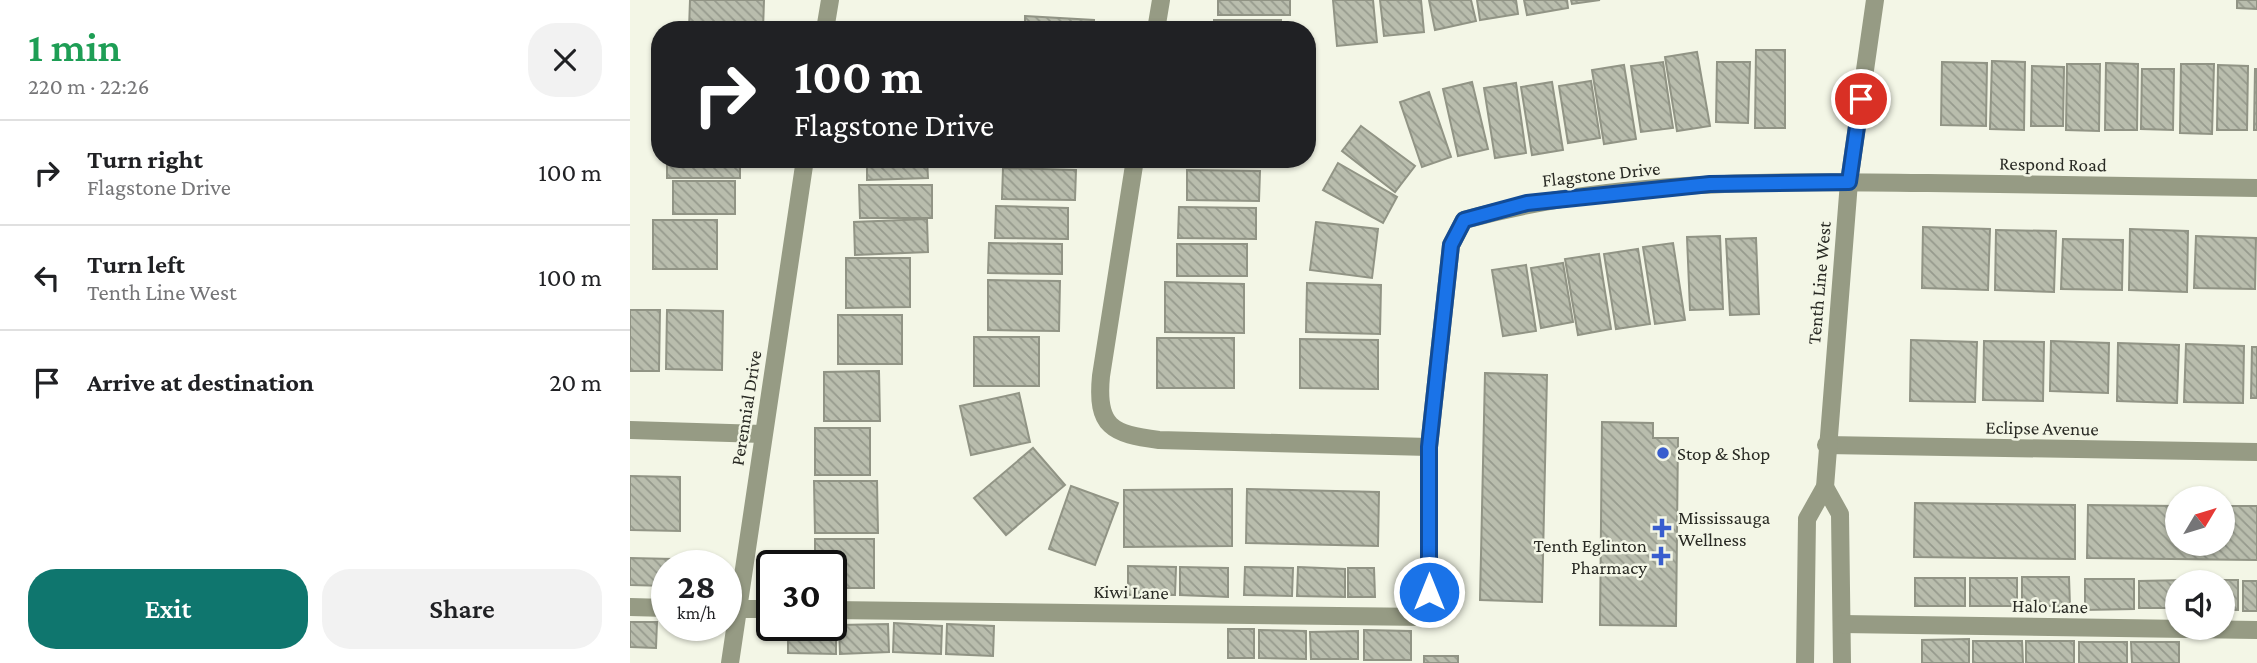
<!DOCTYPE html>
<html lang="en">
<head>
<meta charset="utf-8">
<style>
  :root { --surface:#fff; --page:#f2f2f2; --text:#202124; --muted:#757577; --line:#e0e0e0; --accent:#0f766e }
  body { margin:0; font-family:"Crimson Pro",serif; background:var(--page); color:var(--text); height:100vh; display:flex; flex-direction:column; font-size:26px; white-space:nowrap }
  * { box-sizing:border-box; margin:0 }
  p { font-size:23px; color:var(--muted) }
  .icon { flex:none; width:38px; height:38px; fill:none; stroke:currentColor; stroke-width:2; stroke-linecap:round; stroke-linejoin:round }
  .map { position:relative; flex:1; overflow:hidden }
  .sheet { display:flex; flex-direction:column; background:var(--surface); width:630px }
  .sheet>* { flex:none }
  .banner { position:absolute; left:21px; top:21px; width:665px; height:147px; border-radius:28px; box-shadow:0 2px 5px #0004; background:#202124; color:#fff; overflow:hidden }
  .needle { width:46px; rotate:52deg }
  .controls { position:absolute; left:1535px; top:486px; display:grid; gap:14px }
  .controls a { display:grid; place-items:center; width:70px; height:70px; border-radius:50%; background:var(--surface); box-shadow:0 2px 5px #0004; font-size:35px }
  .speed { position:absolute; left:21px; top:550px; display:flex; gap:14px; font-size:35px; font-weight:700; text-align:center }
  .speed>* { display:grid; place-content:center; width:91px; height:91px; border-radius:50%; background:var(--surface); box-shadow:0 2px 5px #0004; line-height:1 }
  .speed small { font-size:18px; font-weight:400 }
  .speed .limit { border:4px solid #111; border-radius:10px; background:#fff; color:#111 }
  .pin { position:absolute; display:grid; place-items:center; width:60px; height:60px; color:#fff; margin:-30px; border:4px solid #fff; border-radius:50%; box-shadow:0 2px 7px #0007 }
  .me { position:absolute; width:77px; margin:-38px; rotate:0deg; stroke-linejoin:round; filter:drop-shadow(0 0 5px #0008) }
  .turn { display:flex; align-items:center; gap:24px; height:147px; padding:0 28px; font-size:32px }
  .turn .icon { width:91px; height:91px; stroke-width:2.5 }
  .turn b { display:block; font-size:49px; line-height:60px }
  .round { display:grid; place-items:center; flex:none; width:74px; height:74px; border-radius:28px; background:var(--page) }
  .summary { display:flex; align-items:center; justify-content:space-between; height:119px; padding:0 28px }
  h1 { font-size:42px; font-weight:600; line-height:52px; color:#1e9e55 }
  .primary-button { display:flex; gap:14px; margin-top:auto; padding:14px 28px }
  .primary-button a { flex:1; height:80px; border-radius:28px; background:var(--accent); color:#fff; font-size:28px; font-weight:600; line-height:80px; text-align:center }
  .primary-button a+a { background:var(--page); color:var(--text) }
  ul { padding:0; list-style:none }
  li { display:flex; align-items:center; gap:21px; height:105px; padding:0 28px; border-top:2px solid var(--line) }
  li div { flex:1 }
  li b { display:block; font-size:26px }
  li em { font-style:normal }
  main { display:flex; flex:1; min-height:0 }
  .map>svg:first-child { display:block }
  .building { fill:url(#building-back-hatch); stroke:#919485; stroke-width:2 }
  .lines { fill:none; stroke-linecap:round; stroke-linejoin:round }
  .minor { stroke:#969b84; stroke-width:18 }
  .route-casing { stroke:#114b97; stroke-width:18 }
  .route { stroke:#1a73e8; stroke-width:12 }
  .poi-dot { fill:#385dce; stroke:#f3f6e6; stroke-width:2.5 }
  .labels { text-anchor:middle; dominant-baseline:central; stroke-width:5; stroke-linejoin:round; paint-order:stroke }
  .street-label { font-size:19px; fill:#292a24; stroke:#f3f6e6 }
  .poi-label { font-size:19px; fill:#292a24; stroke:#f3f6e6; text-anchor:start }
</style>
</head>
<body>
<main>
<section class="sheet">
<div class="summary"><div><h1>1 min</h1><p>220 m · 22:26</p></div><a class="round"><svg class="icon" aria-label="close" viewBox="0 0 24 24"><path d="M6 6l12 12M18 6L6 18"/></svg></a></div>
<ul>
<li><svg class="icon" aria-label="right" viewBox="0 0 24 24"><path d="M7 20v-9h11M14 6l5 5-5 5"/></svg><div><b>Turn right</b><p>Flagstone Drive</p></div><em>100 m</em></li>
<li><svg class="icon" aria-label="left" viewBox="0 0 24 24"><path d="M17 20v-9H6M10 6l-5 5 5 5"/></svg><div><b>Turn left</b><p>Tenth Line West</p></div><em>100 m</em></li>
<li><svg class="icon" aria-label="arrive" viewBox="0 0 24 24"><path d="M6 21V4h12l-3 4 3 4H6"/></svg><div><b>Arrive at destination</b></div><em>20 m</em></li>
</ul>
<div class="primary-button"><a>Exit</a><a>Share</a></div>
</section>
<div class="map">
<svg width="1627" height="663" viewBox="0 0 1627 663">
  <defs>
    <pattern id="building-back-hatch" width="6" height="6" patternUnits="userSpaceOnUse" patternTransform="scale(1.75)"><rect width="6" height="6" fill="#b9bdad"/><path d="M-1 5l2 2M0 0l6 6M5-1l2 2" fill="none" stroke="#969a8d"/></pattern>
  </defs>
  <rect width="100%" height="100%" fill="#f3f6e6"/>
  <g class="building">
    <path d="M60 0H134L133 30 59 29Z"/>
    <rect x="588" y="0" width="72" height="15"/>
    <path d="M703 0H743L747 42 707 46Z"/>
    <path d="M750 0H791L794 32 754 36Z"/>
    <path d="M799 0H841L846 21 805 30Z"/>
    <path d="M847 0H886L888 14 850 20Z"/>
    <path d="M894 0H937L938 8 897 15Z"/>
    <path d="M941 0H970L942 4Z"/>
    <path d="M1607 0H1627V9L1607 8Z"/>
    <path d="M395 16 464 20V30H395Z"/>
    <rect x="584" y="20" width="67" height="10"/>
    <path d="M1126 50H1155V128H1125Z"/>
    <path d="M1067 52 1080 126 1047 131 1035 57Z"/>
    <path d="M1362 61 1395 62 1394 130 1360 129Z"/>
    <path d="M1033 62 1043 128 1011 132 1001 66Z"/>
    <path d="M1087 62H1120L1118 123 1086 122Z"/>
    <path d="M1312 62 1357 63 1356 126 1311 125Z"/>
    <path d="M1476 63 1508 64 1507 130H1475Z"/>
    <path d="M1437 64H1470L1469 131 1436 130Z"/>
    <path d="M1551 64H1584L1582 134 1550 133Z"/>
    <path d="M994 65 1006 139 974 144 962 70Z"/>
    <path d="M1588 65 1618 66 1617 130H1587Z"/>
    <path d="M1402 66 1434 67 1433 126H1401Z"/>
    <path d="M1512 69H1544L1543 130 1511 129Z"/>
    <path d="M1625 69H1627V130H1624Z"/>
    <path d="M961 81 970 138 938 143 929 86Z"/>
    <path d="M842 82 858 149 828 156 813 89Z"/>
    <path d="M922 82 933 150 902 155 891 87Z"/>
    <path d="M886 83 896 153 865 158 854 88Z"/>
    <path d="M799 92 821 157 792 167 770 102Z"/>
    <path d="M731 126 785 166 765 192 712 151Z"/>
    <rect x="37" y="159" width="73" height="19"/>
    <path d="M237 159H297L298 178 237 180Z"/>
    <path d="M377 159H450V164L377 163Z"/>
    <path d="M560 159H633V165L560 163Z"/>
    <path d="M708 163 767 197 753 223 693 190Z"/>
    <path d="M373 168 446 170 445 200 372 199Z"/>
    <path d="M557 170 630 171 629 201 557 200Z"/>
    <rect x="43" y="181" width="62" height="33"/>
    <path d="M229 185H302V218H230Z"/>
    <path d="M366 206 438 208V239L365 238Z"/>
    <path d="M549 207 626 208V239L548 238Z"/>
    <path d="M297 219 298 252 225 255 224 222Z"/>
    <rect x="23" y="220" width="64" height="49"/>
    <path d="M686 222 748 229 742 278 680 270Z"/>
    <path d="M1293 227 1360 229 1358 290 1292 288Z"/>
    <path d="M1500 229 1558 231 1557 292 1499 290Z"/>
    <path d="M1366 230 1426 231 1424 292 1365 290Z"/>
    <path d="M1090 236 1093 309 1060 310 1057 237Z"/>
    <path d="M1566 236 1626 238 1625 289 1564 288Z"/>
    <path d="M1126 238 1129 314 1100 315 1096 239Z"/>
    <path d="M1433 239 1493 240 1492 290 1431 289Z"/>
    <path d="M359 243 432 244V274L358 273Z"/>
    <path d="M1043 243 1055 320 1025 324 1013 247Z"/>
    <rect x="547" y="244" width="70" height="32"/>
    <path d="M1008 249 1020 324 986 329 974 254Z"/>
    <path d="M969 254 981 329 948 335 935 259Z"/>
    <path d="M216 258H280V307L216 308Z"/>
    <path d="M933 263 943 322 911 328 901 268Z"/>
    <path d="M896 265 906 331 873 336 862 270Z"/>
    <path d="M358 280 430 281 429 331 358 330Z"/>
    <path d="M535 282 614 284V333L535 332Z"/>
    <path d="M677 283 751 285 750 334 676 332Z"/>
    <path d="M0 310H30L29 371H0Z"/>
    <path d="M37 310 93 311 92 370 36 369Z"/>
    <rect x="208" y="315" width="64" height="49"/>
    <rect x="344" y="337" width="65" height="49"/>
    <rect x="527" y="338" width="77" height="50"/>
    <path d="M670 339 748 340V389L670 388Z"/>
    <path d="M1281 340 1347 342 1345 402 1280 401Z"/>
    <path d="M1354 341 1414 342 1413 401 1353 400Z"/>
    <path d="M1421 341 1479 343 1478 393 1420 391Z"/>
    <path d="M1488 343 1549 345 1547 403 1487 401Z"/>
    <path d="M1556 344 1614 346 1613 403 1554 402Z"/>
    <path d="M1622 347H1627V398H1621Z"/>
    <path d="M249 371 250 421H194V372Z"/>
    <path d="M855 373 917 375 912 602 850 600Z"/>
    <path d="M389 393 400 442 341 455 330 406Z"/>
    <path d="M972 422 1023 423V438H1048L1046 626 970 625Z"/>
    <rect x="185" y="428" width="55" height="47"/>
    <path d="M403 448 435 485 376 535 344 498Z"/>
    <path d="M0 476 50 477V531L0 530Z"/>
    <path d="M184 481H247L248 533H185Z"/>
    <path d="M441 486 488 503 465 565 419 549Z"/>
    <path d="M602 489V546L494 547V490Z"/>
    <path d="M617 489 749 492 748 546 616 543Z"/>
    <path d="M1285 503 1445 505V559L1284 557Z"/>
    <path d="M1458 505 1547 506V544H1592V506H1627V560L1457 558Z"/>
    <path d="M185 539H244V588H201V565H185Z"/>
    <path d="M0 558 43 559V565H37V586L0 585Z"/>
    <path d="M498 566 546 567 545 595H498Z"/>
    <path d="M550 567 598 568V597L550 595Z"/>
    <path d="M615 567 663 568 662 596 614 595Z"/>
    <path d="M668 567 715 569V597L667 596Z"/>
    <path d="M718 568H744L745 597H718Z"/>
    <path d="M1392 577H1439L1440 606H1392Z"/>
    <rect x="1285" y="578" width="50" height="28"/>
    <rect x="1340" y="578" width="47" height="28"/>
    <path d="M1455 579H1504V609L1455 610Z"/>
    <path d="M1557 580 1547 583V608H1509V581Z"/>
    <path d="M1564 580H1608V610H1592V583H1564Z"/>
    <rect x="1613" y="581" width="14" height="30"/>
    <path d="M0 622H27L26 648 0 647Z"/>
    <path d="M264 623 312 626 311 654 263 652Z"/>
    <path d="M258 624 259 652 210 654 209 625Z"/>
    <path d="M317 624 364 626 363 656 316 654Z"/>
    <path d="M158 625H206V654L158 653Z"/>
    <rect x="598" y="629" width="26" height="29"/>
    <path d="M629 630 676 631V659L629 658Z"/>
    <path d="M734 630 781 631V660H734Z"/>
    <path d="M728 631V659H681L680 632Z"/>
    <path d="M1339 639V663H1292V640Z"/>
    <path d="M1343 641H1392L1393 663H1343Z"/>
    <rect x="1396" y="641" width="48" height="22"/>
    <rect x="1449" y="642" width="48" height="21"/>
    <path d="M1501 642H1549V663H1502Z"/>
    <rect x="794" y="656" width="34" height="7"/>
  </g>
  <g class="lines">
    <g class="minor">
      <path d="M195 30 200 0"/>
      <path d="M526 30 531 0"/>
      <path d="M505 159 471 376C466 427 482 434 529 440L799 447"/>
      <path d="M0 430 133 434"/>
      <path d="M1196 445 1627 452"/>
      <path d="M1195 487 1210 514 1212 663"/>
      <path d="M0 607 37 608"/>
      <path d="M96 609H142"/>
      <path d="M201 610 799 617V447L821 245 834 220C983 179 1143 181 1298 183 1407 184 1517 186 1627 188"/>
      <path d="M1212 624 1627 630"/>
      <path d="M100 663 175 159"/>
      <path d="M1175 663 1177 519 1195 487 1219 182 1245 0"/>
    </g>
  </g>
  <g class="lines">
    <g class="route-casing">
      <path id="route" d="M799 592V447L821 245 834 220 897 203 1080 184 1219 182 1231 99"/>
    </g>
    <use href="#route" class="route"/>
  </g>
  <g class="poi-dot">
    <circle cx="1033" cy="453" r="7"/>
    <path d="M1028.5 517.5h7v7h7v7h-7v7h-7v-7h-7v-7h7z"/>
    <path d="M1027.5 545.5h7v7h7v7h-7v7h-7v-7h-7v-7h7z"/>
  </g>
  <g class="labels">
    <g class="street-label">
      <text transform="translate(1423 164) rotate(1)">Respond Road</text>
      <text transform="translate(971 174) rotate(-6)">Flagstone Drive</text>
      <text transform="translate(1189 283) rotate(-85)">Tenth Line West</text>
      <text transform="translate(116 408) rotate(-81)">Perennial Drive</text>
      <text transform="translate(1412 428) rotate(1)">Eclipse Avenue</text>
      <text transform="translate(501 592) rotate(1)">Kiwi Lane</text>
      <text transform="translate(1420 606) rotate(1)">Halo Lane</text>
    </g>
    <g class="poi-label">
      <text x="1047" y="453">Stop &amp; Shop</text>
      <text x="1048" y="517">Mississauga<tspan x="1048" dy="22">Wellness</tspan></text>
      <text x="1017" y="545" text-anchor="end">Tenth Eglinton<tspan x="1017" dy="22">Pharmacy</tspan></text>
    </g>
  </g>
</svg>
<div class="controls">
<a><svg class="needle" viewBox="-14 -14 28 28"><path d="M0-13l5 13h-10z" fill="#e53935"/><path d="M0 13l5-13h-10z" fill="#757577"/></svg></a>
<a><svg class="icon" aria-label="sound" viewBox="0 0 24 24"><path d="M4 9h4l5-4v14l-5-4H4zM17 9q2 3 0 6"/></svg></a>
</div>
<div class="speed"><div>28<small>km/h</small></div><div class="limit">30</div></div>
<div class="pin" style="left:1231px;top:99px;background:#d93025"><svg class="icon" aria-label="arrive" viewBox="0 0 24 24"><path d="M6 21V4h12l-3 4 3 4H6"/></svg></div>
<svg class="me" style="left:799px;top:592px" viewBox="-20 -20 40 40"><circle r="17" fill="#1a73e8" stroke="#fff" stroke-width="3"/><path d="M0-11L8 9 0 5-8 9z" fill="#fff"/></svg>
<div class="banner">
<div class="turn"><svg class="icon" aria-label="right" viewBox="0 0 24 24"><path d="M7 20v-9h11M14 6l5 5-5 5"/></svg><div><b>100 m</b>Flagstone Drive</div></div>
</div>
</div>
</main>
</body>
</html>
